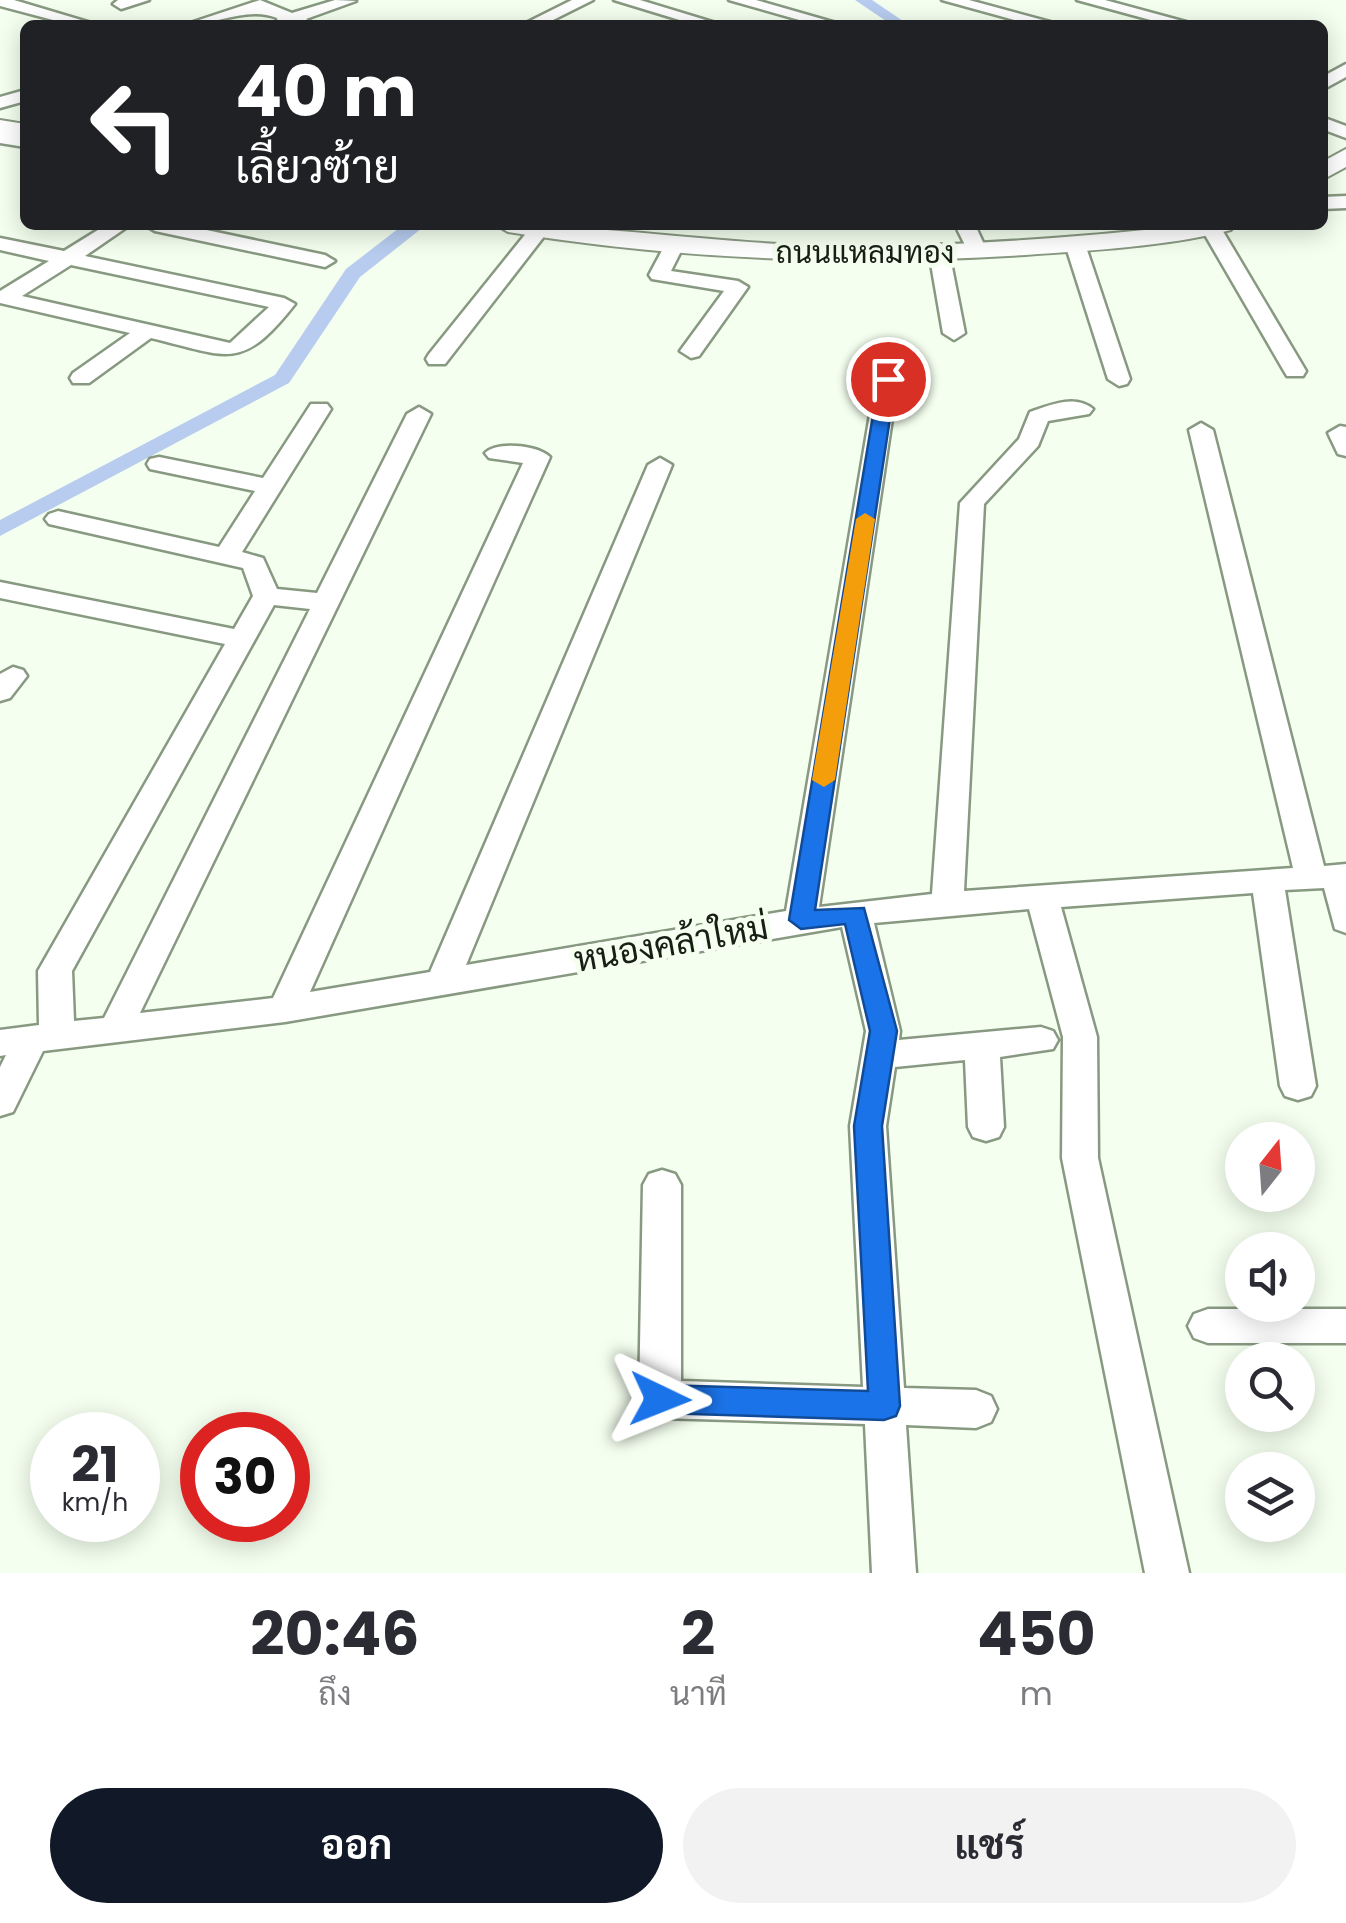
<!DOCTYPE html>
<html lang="th">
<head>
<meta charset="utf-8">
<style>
  :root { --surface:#fff; --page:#f2f2f3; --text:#2b2b33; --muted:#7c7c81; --accent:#111827 }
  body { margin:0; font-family:Poppins,Sarabun,sans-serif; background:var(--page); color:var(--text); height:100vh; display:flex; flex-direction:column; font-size:38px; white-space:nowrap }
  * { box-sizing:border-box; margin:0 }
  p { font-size:32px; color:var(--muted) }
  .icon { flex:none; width:55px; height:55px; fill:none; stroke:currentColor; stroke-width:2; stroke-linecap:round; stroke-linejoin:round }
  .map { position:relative; height:1573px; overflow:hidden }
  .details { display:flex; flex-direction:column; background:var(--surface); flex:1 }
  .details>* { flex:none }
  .top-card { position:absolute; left:20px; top:20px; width:1308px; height:210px; border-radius:15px; box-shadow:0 5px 25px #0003; background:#202124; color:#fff; overflow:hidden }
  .needle { width:65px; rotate:17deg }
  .controls { position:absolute; left:1225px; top:1122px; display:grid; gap:20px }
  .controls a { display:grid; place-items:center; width:90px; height:90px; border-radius:50%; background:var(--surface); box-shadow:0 5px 25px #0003; font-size:50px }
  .speed { position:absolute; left:30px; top:1412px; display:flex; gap:20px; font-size:50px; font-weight:700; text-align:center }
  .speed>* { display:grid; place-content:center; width:130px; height:130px; border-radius:50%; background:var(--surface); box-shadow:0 5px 25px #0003; line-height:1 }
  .speed small { font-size:25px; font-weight:400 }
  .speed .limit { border:15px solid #d22; background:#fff; color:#111 }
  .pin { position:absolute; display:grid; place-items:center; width:85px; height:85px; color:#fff; margin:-42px; border:5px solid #fff; border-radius:50%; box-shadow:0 2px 10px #0007 }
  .me { position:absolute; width:110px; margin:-55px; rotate:92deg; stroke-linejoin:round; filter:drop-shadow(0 0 8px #0008) }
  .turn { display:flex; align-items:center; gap:35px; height:210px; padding:0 50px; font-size:45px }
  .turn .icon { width:130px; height:130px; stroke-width:2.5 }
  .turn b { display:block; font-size:70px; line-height:85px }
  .eta { display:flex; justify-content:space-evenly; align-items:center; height:170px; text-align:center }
  .eta b { font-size:60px; font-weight:700; line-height:70px }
  .action { display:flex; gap:20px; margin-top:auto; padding:20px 50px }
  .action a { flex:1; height:115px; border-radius:60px; background:var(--accent); color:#fff; font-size:40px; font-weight:700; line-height:115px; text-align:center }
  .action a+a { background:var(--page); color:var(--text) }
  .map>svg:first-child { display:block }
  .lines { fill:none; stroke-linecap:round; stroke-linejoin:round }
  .canal { fill:#b7ccef; fill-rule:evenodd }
  .minor-casing { stroke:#889981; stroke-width:5 }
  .major-casing { stroke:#889981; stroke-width:4 }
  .minor { fill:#fff; fill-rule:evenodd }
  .major { fill:#fff; fill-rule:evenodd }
  .route { fill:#1a73e8; stroke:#114b97; stroke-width:2.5 }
  .slow { fill:#f59e0b }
  .labels { text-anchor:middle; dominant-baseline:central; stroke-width:10; stroke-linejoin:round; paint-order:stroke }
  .far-street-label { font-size:30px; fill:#171e15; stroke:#f4ffef }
  .street-label { font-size:35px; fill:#171e15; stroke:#f4ffef }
</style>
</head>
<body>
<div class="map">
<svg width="1346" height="1573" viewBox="0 0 1346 1573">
  <rect width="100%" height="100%" fill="#f4ffef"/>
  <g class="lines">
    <g class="canal">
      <path d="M855 0H872L909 25H892Z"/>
      <path d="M403 225H426L360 277 289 383 0 536V520L275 375 346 269Z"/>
    </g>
    <g class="minor-casing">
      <g id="minor">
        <path d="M0 0H14L91 23 72 25 0 6Z"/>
        <path d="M118 0H149L121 9 113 4Z"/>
        <path d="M260 0 292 13 335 0 356 1 306 19 315 25 278 23 277 18C248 6 216 25 184 25Z"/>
        <path d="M572 0H593L543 25H522Z"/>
        <path d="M614 0H640L722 25H696Z"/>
        <path d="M729 0H756L836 23 817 25Z"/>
        <path d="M942 0H969L1061 25H1033Z"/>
        <path d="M1077 0H1105L1197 25H1169Z"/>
        <path d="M1346 64V77L1322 90V77Z"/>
        <path d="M25 90V101L0 108V97Z"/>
        <path d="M1322 117 1346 126V138L1322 129Z"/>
        <path d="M0 133 25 137V147L0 143Z"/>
        <path d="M1346 196V208L1322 209V197Z"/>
        <path d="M106 225H130L85 256 284 298 295 304C241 373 227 356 151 338L89 383H73L70 378 73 373 130 333 0 303V291L49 261 0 250V238L64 251ZM71 265 269 307 230 343 22 296Z"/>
        <path d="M145 225H183L325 255 335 261 325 267 155 231Z"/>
        <path d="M955 225H975L987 251 984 255H970Z"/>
        <path d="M1203 225 1221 228 1306 371 1303 376H1287L1284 371 1201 228Z"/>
        <path d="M532 226H546L549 230 445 364H429L426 359 429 354Z"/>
        <path d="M1075 238 1085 244 1130 379 1127 384 1119 386 1108 379 1065 244Z"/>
        <path d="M673 241 683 247 671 271 738 281 748 287 699 356 691 358 680 351 724 291 652 279 649 275 666 243Z"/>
        <path d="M939 246 949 252 965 333 954 340 943 333 929 252Z"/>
        <path d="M887 372 898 379 819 907 932 894 960 503 1019 439 1030 412C1050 405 1075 394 1093 409L1089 414 1048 421 1038 446 984 504 964 891 1293 868 1189 430 1201 423 1213 430 1324 866 1346 864V933L1335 929 1324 888 1285 890 1316 1086 1311 1096 1298 1100 1285 1096 1280 1086 1253 893 1061 907 1097 1037 1098 1158 1189 1573H1145L1062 1158 1063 1037 1029 909 874 923 900 1031 899 1040 1041 1027 1053 1031 1058 1040 1053 1049 1000 1057 1004 1127 999 1137 986 1141 973 1137 968 1127 965 1060 895 1067 886 1126 904 1388 976 1390 991 1396 997 1409 991 1422 976 1428 906 1425 916 1573H872L865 1424 660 1418 645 1412 639 1399 643 1185 649 1174 662 1170 675 1174 681 1185V1381L863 1387 850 1126 866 1031 842 927 285 1022 43 1051 13 1112 0 1116V1067L6 1055 0 1056V1030L39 1025 38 971 225 644 0 598V582L234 629 253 596 243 568 49 524 45 519 49 514 58 511 219 547 255 491 150 469 147 464 150 459 159 457 263 478 311 404H327L331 409 242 552 263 558 277 589 317 593 407 414 419 407 431 414 140 1013 273 998 523 463 489 458 485 453C498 441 537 445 550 457L310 992 430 972 648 465 660 458 672 465 466 965 786 911 876 379ZM274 605 310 609 104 1018 74 1021 72 971Z"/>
        <path d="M1340 426 1346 427V456L1338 454 1328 433Z"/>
        <path d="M13 667 23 670 27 676 10 698 0 701V674Z"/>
        <path d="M1208 1309H1346V1343H1208L1194 1338 1188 1326 1194 1314Z"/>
      </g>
    </g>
    <g class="major-casing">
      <g id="major">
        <path d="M0 120 25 124V138L0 134Z"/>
        <path d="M1346 149V167L1322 180V162Z"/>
        <path d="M496 225C610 225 723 245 838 246 922 247 1006 242 1090 235 1138 231 1186 225 1234 225L1231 230C1164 247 1094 250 1026 255 852 266 680 260 508 232Z"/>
      </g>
    </g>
    <use href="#minor" class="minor"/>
    <use href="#major" class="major"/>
  </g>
  <path class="route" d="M888 374 896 379 815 910 864 908 897 1031 882 1126 900 1406 896 1416 884 1420 660 1413 649 1409 645 1399 649 1389 660 1385 868 1391 854 1126 870 1031 845 924 801 929 789 920 879 379Z"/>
  <path class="slow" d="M865 513 875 519 835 780 824 787 812 780 856 519Z"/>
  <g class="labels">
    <g class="far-street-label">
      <text x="865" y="252">ถนนแหลมทอง</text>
    </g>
    <g class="street-label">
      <text transform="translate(671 943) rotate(-10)">หนองคล้าใหม่</text>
    </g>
  </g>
</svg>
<div class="controls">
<a><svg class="needle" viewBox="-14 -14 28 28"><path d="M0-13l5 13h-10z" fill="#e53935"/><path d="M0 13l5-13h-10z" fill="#7c7c81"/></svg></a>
<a><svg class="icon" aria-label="sound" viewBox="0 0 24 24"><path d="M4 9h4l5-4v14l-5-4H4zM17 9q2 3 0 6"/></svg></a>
<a><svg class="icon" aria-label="search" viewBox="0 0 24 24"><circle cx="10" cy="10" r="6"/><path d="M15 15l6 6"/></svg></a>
<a><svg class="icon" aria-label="layers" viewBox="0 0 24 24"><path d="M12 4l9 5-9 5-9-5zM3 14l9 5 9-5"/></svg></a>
</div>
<div class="speed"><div>21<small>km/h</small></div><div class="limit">30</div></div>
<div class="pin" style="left:888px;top:379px;background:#d93025"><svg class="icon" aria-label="arrive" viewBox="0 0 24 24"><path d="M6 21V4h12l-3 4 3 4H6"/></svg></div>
<svg class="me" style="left:660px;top:1399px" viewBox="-20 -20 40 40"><path d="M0-17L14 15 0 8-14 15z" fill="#1a73e8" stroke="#fff" stroke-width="4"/></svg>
<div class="top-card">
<div class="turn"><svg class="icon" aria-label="left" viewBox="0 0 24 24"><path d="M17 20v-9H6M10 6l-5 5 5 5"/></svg><div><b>40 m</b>เลี้ยวซ้าย</div></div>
</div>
</div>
<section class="details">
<div class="eta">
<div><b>20:46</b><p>ถึง</p></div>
<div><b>2</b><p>นาที</p></div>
<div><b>450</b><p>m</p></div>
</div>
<div class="action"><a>ออก</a><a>แชร์</a></div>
</section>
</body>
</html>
